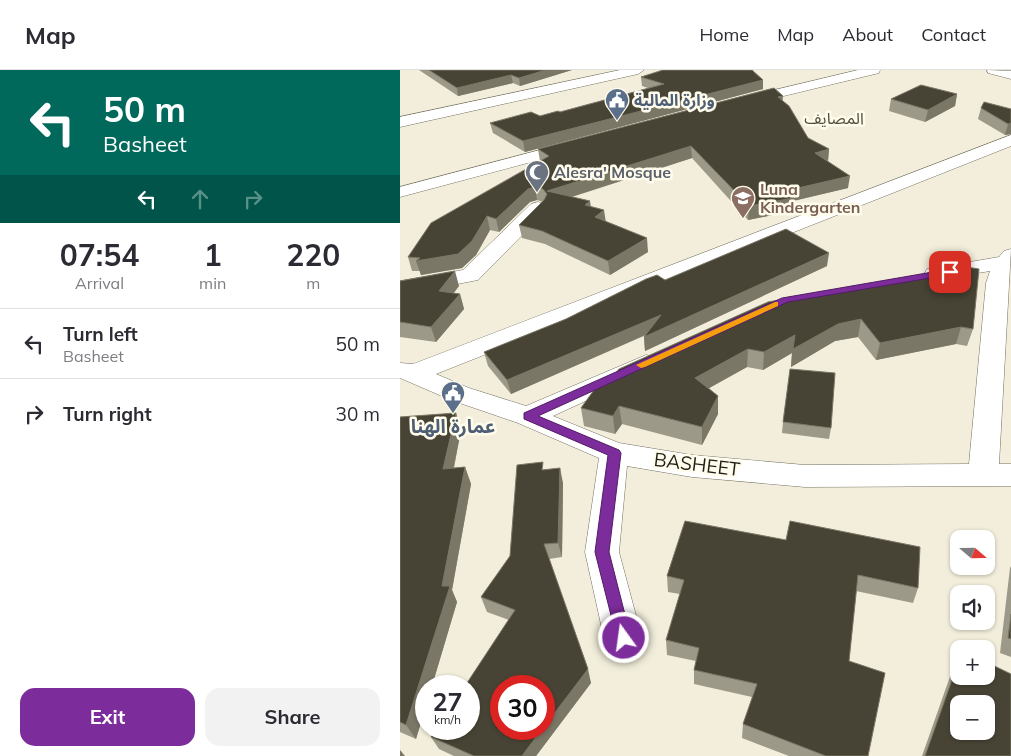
<!DOCTYPE html>
<html lang="en">
<head>
<meta charset="utf-8">
<style>
  :root { --surface:#fff; --page:#f2f2f3; --text:#2b2b33; --muted:#7c7c81; --line:#e1e1e2; --accent:#7d2c9c }
  body { margin:0; font-family:Mulish,"Noto Sans Arabic",sans-serif; background:var(--page); color:var(--text); height:100vh; display:flex; flex-direction:column; font-size:19px; white-space:nowrap }
  * { box-sizing:border-box; margin:0 }
  p { font-size:16px; color:var(--muted) }
  .icon { flex:none; width:28px; height:28px; fill:none; stroke:currentColor; stroke-width:2; stroke-linecap:round; stroke-linejoin:round }
  .map { position:relative; flex:1; overflow:hidden }
  .drawer { display:flex; flex-direction:column; background:var(--surface); width:400px }
  .drawer>* { flex:none }
  .hud { background:#00695c; color:#fff; overflow:hidden }
  .needle { width:32px; rotate:110deg }
  .controls { position:absolute; left:550px; top:460px; display:grid; gap:10px }
  .controls a { display:grid; place-items:center; width:45px; height:45px; border-radius:10px; background:var(--surface); box-shadow:0 1px 4px #0004; font-size:25px }
  .speed { position:absolute; left:15px; top:605px; display:flex; gap:10px; font-size:25px; font-weight:700; text-align:center }
  .speed>* { display:grid; place-content:center; width:65px; height:65px; border-radius:50%; background:var(--surface); box-shadow:0 1px 4px #0004; line-height:1 }
  .speed small { font-size:12px; font-weight:400 }
  .speed .limit { border:8px solid #d22; background:#fff; color:#111 }
  .pin { position:absolute; display:grid; place-items:center; width:42px; height:42px; color:#fff; margin:-21px; border-radius:10px; box-shadow:0 2px 8px #0006 }
  .me { position:absolute; width:55px; margin:-28px; rotate:346deg; stroke-linejoin:round; filter:drop-shadow(0 0 4px #0008) }
  .turn { display:flex; align-items:center; gap:18px; height:105px; padding:0 20px; font-size:22px }
  .turn .icon { width:65px; height:65px; stroke-width:2.5 }
  .turn b { display:block; font-size:35px; line-height:42px }
  .lanes { display:flex; align-items:center; height:48px; padding:0 20px; background:#0003; justify-content:center; gap:25px; direction:ltr }
  .lanes .off { opacity:.35 }
  .eta { display:flex; justify-content:space-evenly; align-items:center; height:85px; text-align:center }
  .eta b { font-size:30px; font-weight:700; line-height:35px }
  .cta { display:flex; gap:10px; margin-top:auto; padding:10px 20px }
  .cta a { flex:1; height:58px; border-radius:15px; background:var(--accent); color:#fff; font-size:20px; font-weight:700; line-height:58px; text-align:center }
  .cta a+a { background:var(--page); color:var(--text) }
  ul { padding:0; list-style:none }
  li { display:flex; align-items:center; gap:15px; height:70px; padding:0 20px; border-top:1px solid var(--line) }
  li div { flex:1 }
  li b { display:block; font-size:19px }
  li em { font-style:normal }
  header { display:flex; align-items:center; gap:30px; box-sizing:border-box; height:70px; padding:0 25px; background:var(--surface); border-bottom:1px solid var(--line) }
  header strong { font-size:24px }
  nav { display:flex; gap:28px; margin-inline-start:auto; font-size:18px }
  main { display:flex; flex:1; min-height:0 }
  .map>svg:first-child { display:block }
  .lines { fill:none; stroke-linecap:round; stroke-linejoin:round }
  .minor-casing { stroke:#747160; stroke-width:1 }
  .minor { fill:#fff; fill-rule:evenodd }
  .wall { fill:#9d9988 }
  .shaded-wall { fill:#7b7767 }
  .building { fill:#484435; stroke:#7b7767; fill-rule:evenodd }
  .route { fill:#7d2c9c; stroke:#511d65 }
  .slow { fill:#f59e0b }
  .labels { text-anchor:middle; dominant-baseline:central; stroke-width:5; stroke-linejoin:round; paint-order:stroke }
  .far-service-label { font-size:16px; font-weight:bold; fill:#4e5e75; stroke:#fffcec; text-anchor:start }
  .far-neighbourhood-label { font-size:16px; fill:#524e3e; stroke:#fffcec }
  .far-worship-label { font-size:16px; font-weight:bold; fill:#5b616d; stroke:#fffcec; text-anchor:start }
  .far-education-label { font-size:16px; font-weight:bold; fill:#785e54; stroke:#fffcec; text-anchor:start }
  .service-label { font-size:19px; font-weight:bold; fill:#4e5e75; stroke:#fffcec }
  .street-label { font-size:19px; fill:#1f1e17; stroke:#fffcec }
</style>
</head>
<body>
<header>
<strong>Map</strong>
<nav><a>Home</a><a>Map</a><a>About</a><a>Contact</a></nav>
</header>
<main>
<section class="drawer">
<div class="hud">
<div class="turn"><svg class="icon" aria-label="left" viewBox="0 0 24 24"><path d="M17 20v-9H6M10 6l-5 5 5 5"/></svg><div><b>50 m</b>Basheet</div></div>
<div class="lanes"><svg class="icon" aria-label="left" viewBox="0 0 24 24"><path d="M17 20v-9H6M10 6l-5 5 5 5"/></svg><svg class="icon off" aria-label="ahead" viewBox="0 0 24 24"><path d="M12 20V5M6 11l6-6 6 6"/></svg><svg class="icon off" aria-label="right" viewBox="0 0 24 24"><path d="M7 20v-9h11M14 6l5 5-5 5"/></svg></div>
</div>
<div class="eta">
<div><b>07:54</b><p>Arrival</p></div>
<div><b>1</b><p>min</p></div>
<div><b>220</b><p>m</p></div>
</div>
<ul>
<li><svg class="icon" aria-label="left" viewBox="0 0 24 24"><path d="M17 20v-9H6M10 6l-5 5 5 5"/></svg><div><b>Turn left</b><p>Basheet</p></div><em>50 m</em></li>
<li><svg class="icon" aria-label="right" viewBox="0 0 24 24"><path d="M7 20v-9h11M14 6l5 5-5 5"/></svg><div><b>Turn right</b></div><em>30 m</em></li>
</ul>
<div class="cta"><a>Exit</a><a>Share</a></div>
</section>
<div class="map">
<svg width="611" height="686" viewBox="0 0 611 686">
  <rect width="100%" height="100%" fill="#f2eedb"/>
  <g class="lines">
    <g class="minor-casing">
      <g id="minor">
        <path d="M220 0H244L238 4 0 57V47Z"/>
        <path d="M458 0H480L479 3 342 36 335 32 337 29Z"/>
        <path d="M587 0 611 1V9L588 3Z"/>
        <path d="M611 65V76L36 304 69 318 126 336 246 285 255 287 259 293 255 299 153 346 219 373 292 385 405 395 569 394 586 213 590 201 535 210 527 209 524 204 527 199 535 198 599 187 604 181 611 179 599 394H611V416L405 417 292 407 227 396 219 482 242 568 236 580 223 585 210 580 204 568 185 482 199 388 118 353 51 330 0 308V293L13 294Z"/>
        <path d="M174 71 180 73 182 76 180 79 0 127V117Z"/>
        <path d="M138 132 145 134 147 138 145 142 78 210 0 225V211L63 200 131 134Z"/>
      </g>
    </g>
    <use href="#minor" class="minor"/>
  </g>
  <g class="wall">
    <path d="M19 0H172L120 16 113 13 58 26Z"/>
    <path d="M241 7 363 19 125 82 93 63 90 53 140 46 160 42 248 18 242 16Z"/>
    <path d="M557 24 555 36 525 52 489 41 491 29Z"/>
    <path d="M383 31 408 68 429 79 428 91 448 118 393 131 392 141 348 150 292 88 172 127 191 137 205 151 248 182 210 205 145 174 122 168 119 155 143 132 137 130 130 132 99 162 90 160 76 185 62 198 21 205 20 201H12L8 187 140 91 138 79Z"/>
    <path d="M581 38 611 39V64L605 65 578 49Z"/>
    <path d="M427 196 245 281 244 267 246 265 111 324 88 296 84 282 265 210Z"/>
    <path d="M566 197 573 259 567 276 556 274 476 290 458 267 435 271 391 297 392 283 363 300 347 297 309 318 318 326V344L302 375 222 354 215 364 184 356 181 338Z"/>
    <path d="M0 211 59 216 53 223 60 224 64 239 36 272 0 267Z"/>
    <path d="M56 343 61 360 54 398 65 397 71 414 52 520 57 532 16 669 0 662V347Z"/>
    <path d="M383 352 431 358 429 369 382 363Z"/>
    <path d="M144 399 163 413 162 487 149 489 191 613 136 686H54L39 679 31 667 109 550 87 542 81 527 110 486Z"/>
    <path d="M285 451 518 518 513 533 456 521 449 591 468 686H389L342 668 343 654 352 627 294 614V600L296 591 267 585 266 570 280 524 268 522 267 506Z"/>
    <path d="M611 496V587L600 583 610 498Z"/>
    <path d="M559 587V606L611 686H522L553 598Z"/>
  </g>
  <g class="shaded-wall">
    <path d="M146 0H172L120 16 119 8Z"/>
    <path d="M111 5 113 13 58 26 57 18Z"/>
    <path d="M363 10V19L125 82 123 71Z"/>
    <path d="M557 24 555 36 525 52 528 40Z"/>
    <path d="M383 26 382 37 378 27Z"/>
    <path d="M611 53V64L605 65 608 54Z"/>
    <path d="M291 76 292 88 149 134 147 121Z"/>
    <path d="M429 79 428 91 415 83Z"/>
    <path d="M450 106 448 118 393 131 392 141 348 150 349 136 385 121Z"/>
    <path d="M135 117 137 130 130 132 99 162 96 149 128 119Z"/>
    <path d="M190 131 192 144 185 135Z"/>
    <path d="M204 140 206 153 195 147Z"/>
    <path d="M87 146 90 160 76 185 62 198 21 205 16 191Z"/>
    <path d="M247 168 248 182 210 205 208 191Z"/>
    <path d="M429 183 427 196 245 281 244 267Z"/>
    <path d="M55 201 59 216 44 236 39 221Z"/>
    <path d="M60 224 64 239 36 272 31 257Z"/>
    <path d="M261 245V258L111 324 107 310Z"/>
    <path d="M461 249 458 267 435 271 391 297 392 283 363 300 364 282 395 265 438 254Z"/>
    <path d="M561 257 556 274 476 290 480 273Z"/>
    <path d="M348 279 347 297 295 326V308Z"/>
    <path d="M318 326V344L302 375V357Z"/>
    <path d="M219 336 222 354 215 364 213 346Z"/>
    <path d="M56 343 61 360 50 416 43 399Z"/>
    <path d="M65 397 71 414 52 520 57 532 32 616H26V636L16 669 6 655 42 516Z"/>
    <path d="M160 398 163 413 162 487 158 473Z"/>
    <path d="M188 599 191 613 136 686H122L142 659H144V657Z"/>
    <path d="M0 680 5 686H0Z"/>
  </g>
  <g class="building">
    <path d="M29 0H146L119 8 111 5 57 18Z"/>
    <path d="M263 0H352L363 10 123 71 90 53 131 42 140 46 158 41 160 42 264 14 241 7Z"/>
    <path d="M521 15 557 24 528 40 491 29Z"/>
    <path d="M374 18 383 26 378 27 389 36 408 68 429 79 415 83 450 106 385 121 393 128 349 136 291 76 147 121 190 131 185 135 204 140 195 147 247 168 208 191 142 161 119 155 144 130 147 124 143 119 135 117 128 119 96 149 87 146 72 171 58 184 16 191 20 188 8 187 31 153 149 86 138 79Z"/>
    <path d="M584 32 611 39V53L608 54 581 38Z"/>
    <path d="M386 159 429 183 244 267 261 245 107 310 84 282 166 249 246 209 257 205 265 210Z"/>
    <path d="M566 197 579 199 573 259 561 257 480 273 461 249 438 254 393 279 395 265 364 282 348 279 295 308 318 326 302 357 219 336 213 346 181 338 194 320 210 311 219 299 368 232Z"/>
    <path d="M55 201 39 221 60 224 31 257 0 252V211Z"/>
    <path d="M390 299 435 303 431 358 383 352Z"/>
    <path d="M56 343 43 399 65 397 42 516H50L6 655 0 652V347Z"/>
    <path d="M143 392 142 400 160 398 158 473 144 474 188 599 144 657V616H101V659H142L122 686H74L31 667 36 659H69V616H65L115 540 81 527 110 486 117 395Z"/>
    <path d="M285 451 386 470 390 451 520 477 518 518 458 505 449 591 485 603 468 686H426L343 654 357 614 294 600 299 578 266 570 284 510 267 506Z"/>
    <path d="M611 544V569L608 568Z"/>
    <path d="M559 590V606H586V592L611 604V686H525ZM559 634H586V661H559Z"/>
  </g>
  <path class="route" d="M550 199 554 200V204L388 232 138 346 219 380 221 383 209 482 231 568 229 573 224 575 218 573 195 482 208 385 124 349V343L382 228Z"/>
  <path class="slow" d="M375 232H378V236L245 297 241 298 236 295Z"/>
  <defs>
    <g id="civic-pin" transform="scale(1.25)"><path d="M0 17L-7.5 6A9.5 9.5 0 1 1 7.5 6Z" fill="#5c6f8a" stroke="#fffcec"/><path d="M-.6-6.5H3V-4.5H.6V-3L4-1V1h2V6H-6V1h2V-1L-.6-3ZM-1.2 2.5V6h2.4V2.5Z" fill="#fff"/></g>
    <g id="mosque-pin" transform="scale(1.25)"><path d="M0 17L-7.5 6A9.5 9.5 0 1 1 7.5 6Z" fill="#6b7280" stroke="#fffcec"/><path d="M3.5-4.9A6 6 0 1 0 3.5 4.9A5 5 0 1 1 3.5-4.9Z" fill="#fff"/></g>
    <g id="school-pin" transform="scale(1.25)"><path d="M0 17L-7.5 6A9.5 9.5 0 1 1 7.5 6Z" fill="#8d6e63" stroke="#fffcec"/><path d="M0-5L7-2L0 1L-7-2ZM-4 1L0 2.5L4 1V4Q0 6-4 4Z" fill="#fff"/></g>
  </defs>
  <g fill-rule="evenodd">
    <use href="#civic-pin" x="217" y="30"/>
    <use href="#mosque-pin" x="137" y="102"/>
    <use href="#school-pin" x="343" y="128"/>
    <use href="#civic-pin" x="53" y="323"/>
  </g>
  <g class="labels">
    <g class="far-service-label">
      <text x="234" y="30">وزارة المالية</text>
    </g>
    <g class="far-neighbourhood-label">
      <text x="434" y="48">المصايف</text>
    </g>
    <g class="far-worship-label">
      <text x="154" y="102">Alesra' Mosque</text>
    </g>
    <g class="far-education-label">
      <text x="360" y="119">Luna<tspan x="360" dy="18">Kindergarten</tspan></text>
    </g>
    <g class="service-label">
      <text x="53" y="356">عمارة الهنا</text>
    </g>
    <g class="street-label">
      <text transform="translate(297 394) rotate(7)">BASHEET</text>
    </g>
  </g>
</svg>
<div class="controls">
<a><svg class="needle" viewBox="-14 -14 28 28"><path d="M0-13l5 13h-10z" fill="#e53935"/><path d="M0 13l5-13h-10z" fill="#7c7c81"/></svg></a>
<a><svg class="icon" aria-label="sound" viewBox="0 0 24 24"><path d="M4 9h4l5-4v14l-5-4H4zM17 9q2 3 0 6"/></svg></a>
<a>+</a>
<a>−</a>
</div>
<div class="speed"><div>27<small>km/h</small></div><div class="limit">30</div></div>
<div class="pin" style="left:550px;top:202px;background:#d93025"><svg class="icon" aria-label="arrive" viewBox="0 0 24 24"><path d="M6 21V4h12l-3 4 3 4H6"/></svg></div>
<svg class="me" style="left:224px;top:568px" viewBox="-20 -20 40 40"><circle r="17" fill="#7d2c9c" stroke="#fff" stroke-width="3"/><path d="M0-11L8 9 0 5-8 9z" fill="#fff"/></svg>
</div>
</main>
</body>
</html>
